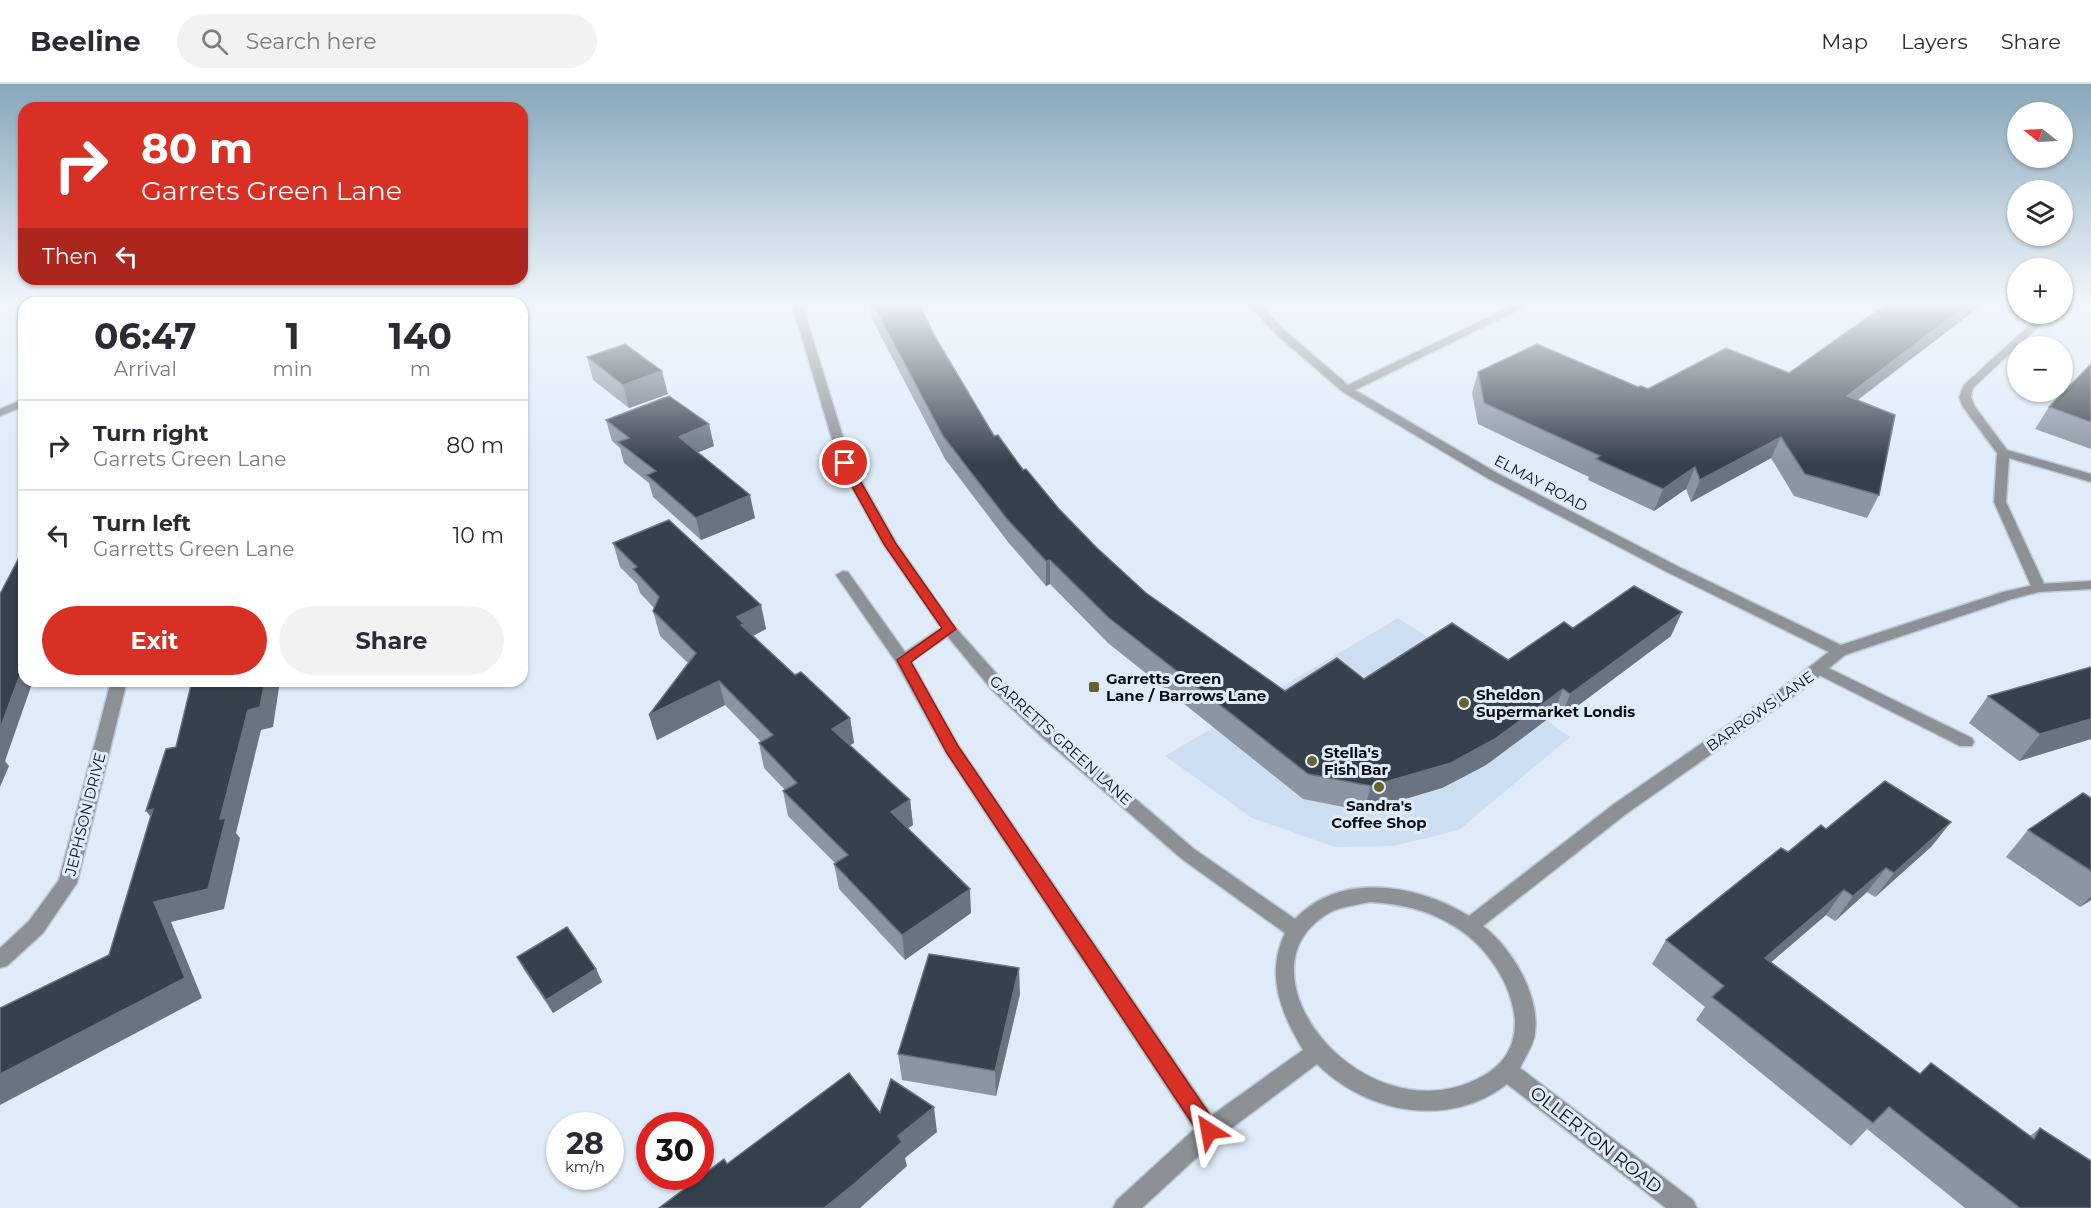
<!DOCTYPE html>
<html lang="en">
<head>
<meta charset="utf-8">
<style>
  :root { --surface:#fff; --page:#f2f2f3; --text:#2b2b33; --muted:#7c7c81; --line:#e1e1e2; --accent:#d93025 }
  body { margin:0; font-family:Montserrat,sans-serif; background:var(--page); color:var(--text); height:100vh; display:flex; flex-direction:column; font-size:22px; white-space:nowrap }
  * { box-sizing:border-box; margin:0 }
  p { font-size:20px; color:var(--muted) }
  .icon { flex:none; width:33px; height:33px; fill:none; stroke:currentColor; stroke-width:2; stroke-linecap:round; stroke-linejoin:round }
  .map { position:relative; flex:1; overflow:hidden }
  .panel { position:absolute; left:18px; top:213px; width:510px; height:390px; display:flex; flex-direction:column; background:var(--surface); border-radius:18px; box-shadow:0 2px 4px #0004 }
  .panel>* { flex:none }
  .hud { position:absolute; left:18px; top:18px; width:510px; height:183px; border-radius:18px; box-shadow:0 2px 4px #0004; background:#d93025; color:#fff; overflow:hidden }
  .needle { width:39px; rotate:288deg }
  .tools { position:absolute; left:2007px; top:18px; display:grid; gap:12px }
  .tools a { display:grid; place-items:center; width:66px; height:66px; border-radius:50%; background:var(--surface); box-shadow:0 2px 4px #0004; font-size:30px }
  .speed { position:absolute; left:546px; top:1028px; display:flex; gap:12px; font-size:30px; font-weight:700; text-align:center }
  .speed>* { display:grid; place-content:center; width:78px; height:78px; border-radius:50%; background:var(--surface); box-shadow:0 2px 4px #0004; line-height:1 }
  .speed small { font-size:15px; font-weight:400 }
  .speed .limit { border:9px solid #d22; background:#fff; color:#111 }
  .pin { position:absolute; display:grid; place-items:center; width:51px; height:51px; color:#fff; margin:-26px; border:3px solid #fff; border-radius:50%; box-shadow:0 2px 6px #0007 }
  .me { position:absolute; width:66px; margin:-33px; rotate:326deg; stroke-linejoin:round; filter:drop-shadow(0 0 4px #0008) }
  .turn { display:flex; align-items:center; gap:21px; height:126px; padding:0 24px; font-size:27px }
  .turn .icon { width:78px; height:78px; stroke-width:2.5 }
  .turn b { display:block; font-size:42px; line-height:51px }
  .then { display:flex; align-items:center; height:57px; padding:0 24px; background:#0003; gap:12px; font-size:22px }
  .eta { display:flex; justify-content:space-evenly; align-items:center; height:102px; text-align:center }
  .eta b { font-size:36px; font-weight:700; line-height:42px }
  .button { display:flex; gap:12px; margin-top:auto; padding:12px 24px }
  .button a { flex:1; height:69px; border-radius:36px; background:var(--accent); color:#fff; font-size:24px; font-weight:700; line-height:69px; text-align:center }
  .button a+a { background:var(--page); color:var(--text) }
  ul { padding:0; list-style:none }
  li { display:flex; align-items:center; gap:18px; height:90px; padding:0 24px; border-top:2px solid var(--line) }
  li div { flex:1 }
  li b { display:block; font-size:22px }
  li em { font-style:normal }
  header { display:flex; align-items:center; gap:36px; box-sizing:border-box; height:84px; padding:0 30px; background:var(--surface); border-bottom:2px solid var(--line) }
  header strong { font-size:28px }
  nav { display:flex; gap:33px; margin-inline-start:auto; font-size:21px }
  .search { width:420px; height:54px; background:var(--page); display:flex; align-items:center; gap:15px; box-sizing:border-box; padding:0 21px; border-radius:33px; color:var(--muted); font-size:22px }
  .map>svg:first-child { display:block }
  .built { fill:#cddef1 }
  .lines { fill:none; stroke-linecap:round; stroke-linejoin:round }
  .minor-casing { stroke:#bdc8d4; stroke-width:3 }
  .tertiary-casing { stroke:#bdc8d4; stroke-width:3 }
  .minor { fill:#8c9197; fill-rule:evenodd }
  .tertiary { fill:#8c9197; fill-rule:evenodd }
  .wall { fill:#8b96a2 }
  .shaded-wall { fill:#697480 }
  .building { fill:#37414c; stroke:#697480; stroke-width:1.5 }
  .route { fill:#d93025; stroke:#8d1f18; stroke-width:1.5 }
  .poi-dot { fill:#68602d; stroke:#dfebf9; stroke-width:2 }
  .labels { text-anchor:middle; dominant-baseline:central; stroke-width:6; stroke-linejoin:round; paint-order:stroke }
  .street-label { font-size:15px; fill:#0a0e13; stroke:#dfebf9 }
  .poi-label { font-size:15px; font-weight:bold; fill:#0a0e13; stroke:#dfebf9; text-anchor:start }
  .near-street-label { font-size:18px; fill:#0a0e13; stroke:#dfebf9 }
</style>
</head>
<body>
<header>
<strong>Beeline</strong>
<div class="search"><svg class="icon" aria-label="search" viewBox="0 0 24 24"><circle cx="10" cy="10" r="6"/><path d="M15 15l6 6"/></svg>Search here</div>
<nav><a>Map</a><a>Layers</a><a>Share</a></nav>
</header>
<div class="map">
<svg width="2091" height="1124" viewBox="0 0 2091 1124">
  <rect width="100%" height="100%" fill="#dfebf9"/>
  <path class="built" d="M1398 534 1445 564 1570 653 1459 746 1394 762 1335 763 1252 734 1165 672Z"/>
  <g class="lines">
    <g class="minor-casing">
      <g id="minor">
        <path d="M522 220H535L522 226Z"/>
        <path d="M1248 220H1259L1285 247 1348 301 1516 220H1530L1355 306 1497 389 1679 483 1845 563 1848 567 1845 571H1835L1669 489 1489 395 1343 308 1277 251Z"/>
        <path d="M2042 230H2052L1973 304 1971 313 1975 323 2007 366 2091 390V398L2009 374 2006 418 2046 504 2039 508 2032 504 1994 418 1997 369 1963 323 1959 313 1964 301Z"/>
        <path d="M24 315V322L0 332V325Z"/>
        <path d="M843 487 848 488 905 568 944 542H954L956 545 954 548 911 577 958 661 1217 1039 1220 1047 1217 1055 1209 1058 1201 1055 946 669 896 578 836 491Z"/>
        <path d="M1820 580 1972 654 1974 658 1972 662H1960L1815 589 1812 585Z"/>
        <path d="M111 597H127L77 799 43 849 7 882 0 884V864L29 837 59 796Z"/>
      </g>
    </g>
    <g class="tertiary-casing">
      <path id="tertiary" d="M792 220H802L851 379 897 460 954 542 1004 598 1055 646 1194 765 1295 835C1340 787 1418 800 1469 832L1614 720 1789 599 1835 563 2003 508 2039 500 2091 497V505L2039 508 2012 515 1845 571 1801 607 1626 730 1483 842C1512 864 1540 911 1535 949 1534 961 1525 973 1520 984L1693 1116 1697 1124H1666L1507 1000C1450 1045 1367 1030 1317 980L1217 1055 1142 1124H1113L1117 1116 1201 1039 1303 966C1281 929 1265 891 1285 849L1182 775 1043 654 992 606 944 548 883 460 839 379ZM1370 818C1403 820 1433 827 1460 846 1505 876 1545 958 1483 992 1365 1058 1226 885 1331 828 1343 822 1357 821 1370 818Z"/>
    </g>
    <use href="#minor" class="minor"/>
    <use href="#tertiary" class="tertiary"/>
  </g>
  <g class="wall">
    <path d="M870 220H920L934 251 994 352 1059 425 1097 464 1146 509 1285 607 1364 595 1508 576 1573 544 1671 552 1560 635 1553 631 1486 681 1442 704 1364 727 1303 715 1108 559 1050 500 1046 502 1008 458 945 375 872 235Z"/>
    <path d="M1886 220H1983L1858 316 1879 411 1867 434 1794 412 1771 374 1691 418 1686 405 1654 427 1588 396 1589 393 1478 340 1472 309 1478 288 1648 305 1789 289Z"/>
    <path d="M587 273 668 310 629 324 593 296Z"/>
    <path d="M2091 279V365L2035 345 2049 323Z"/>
    <path d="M606 336 714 362 698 368 755 434 701 456 653 413 649 399 624 379 620 364 612 357Z"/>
    <path d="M613 459 761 521 766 545 753 552 795 591 850 634 854 659 850 661 910 716 913 741 908 744 971 829 905 876 839 805 834 780 835 779 788 732 783 707 785 706 764 684 759 659 761 658 725 621 657 656 649 631 688 579 660 552 653 527 654 524 640 509 637 500 620 483Z"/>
    <path d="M1988 612 2091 655 2019 677 1969 639Z"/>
    <path d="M2091 714V816L2080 823 2006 773 2028 746Z"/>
    <path d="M1826 745 1932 762 1875 813 1867 808 1835 837 1826 831 1771 878 1920 990 2030 1052 2040 1044 2091 1124H1965L1867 1045 1851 1062 1696 936 1705 923 1652 880 1666 856 1788 768Z"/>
    <path d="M517 873 596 885 602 898 553 929 524 886Z"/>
    <path d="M1020 910 996 1012 902 996 898 970Z"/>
  </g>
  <g class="shaded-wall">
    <path d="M1968 220H1983L1836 332 1847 312Z"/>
    <path d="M662 287 668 310 629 324 623 301Z"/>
    <path d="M709 340 714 362 684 374 679 353Z"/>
    <path d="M1781 353 1771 374 1691 418 1700 396Z"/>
    <path d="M1695 383 1686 405 1654 427 1663 405Z"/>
    <path d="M750 411 755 434 701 456 696 434Z"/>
    <path d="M1050 476V500L1046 502V477Z"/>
    <path d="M761 521 766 545 747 555 737 533Z"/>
    <path d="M1682 528 1671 552 1560 635 1570 610Z"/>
    <path d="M24 580V597H33L5 677 9 682 0 703V645Z"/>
    <path d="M265 597H280L273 643 261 646 236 749 240 754 224 825 171 838 202 914 0 1021V990L185 894 154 818 220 735 248 626Z"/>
    <path d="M719 597 725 621 657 656 649 631Z"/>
    <path d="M1563 605 1553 631 1486 681 1442 704 1364 727 1371 702Z"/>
    <path d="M850 634 854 659 836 669 832 645Z"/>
    <path d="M2091 635V655L2019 677 2040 650Z"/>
    <path d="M910 716 913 741 894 753 891 728Z"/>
    <path d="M153 725 162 747 146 727Z"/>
    <path d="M1951 738 1932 762 1875 813 1894 789Z"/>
    <path d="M1886 784 1867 808 1835 837 1853 812Z"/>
    <path d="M970 805 971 829 905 876 902 851Z"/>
    <path d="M1844 806 1826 831 1748 898 1765 874Z"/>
    <path d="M2091 812V816L2080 823Z"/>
    <path d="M1019 884 1020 910 996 1012 995 987Z"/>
    <path d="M596 885 602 898 553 929 546 916Z"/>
    <path d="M934 1023 937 1048 905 1074 907 1082 860 1124H824L898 1052Z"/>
  </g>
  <g class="building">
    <path d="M873 220H920L934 251 994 352 998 351 1023 386 1026 385 1059 425 1097 464 1146 509 1285 607 1337 574 1364 595 1452 539 1508 576 1564 538 1573 544 1634 502 1682 528 1570 610 1563 605 1495 655 1451 679 1371 702 1308 690 1109 534 1050 476 1046 477 1007 435 943 352Z"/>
    <path d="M1886 220H1968L1847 312 1895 331 1879 411 1805 390 1781 353 1700 396 1695 383 1663 405 1596 375 1600 372 1484 319 1478 288 1537 260 1638 303 1641 302 1648 305 1726 264 1789 289Z"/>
    <path d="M625 260 662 287 623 301 587 273Z"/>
    <path d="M2091 280V338L2049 323Z"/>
    <path d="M669 312 709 340 679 353 750 411 696 434 647 391 656 387 618 358 629 354 606 336Z"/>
    <path d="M669 436 761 521 737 533 744 540 741 541 795 591 801 588 850 634 832 645 910 716 891 728 970 805 902 851 834 780 848 771 783 707 797 699 759 659 773 651 719 597 649 631 696 569 653 527 659 513 633 485 637 483 613 459Z"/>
    <path d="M24 464V580L0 645V510Z"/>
    <path d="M2091 583V635L2040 650 1988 612Z"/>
    <path d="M192 597H265L260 623 248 626 220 735 226 734 208 805 154 818 185 894 0 990V924L109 871 153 725 146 727 166 665 176 663Z"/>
    <path d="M1885 697 1951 738 1894 789 1886 784 1853 812 1844 806 1765 874 1920 990 1931 979 2034 1055 2040 1044 2091 1077V1124H2020L1889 1023 1873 1039 1712 913 1724 902 1666 856 1781 764 1788 768 1821 741 1826 745Z"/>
    <path d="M2083 709 2091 714V787L2028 746Z"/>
    <path d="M567 843 596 885 546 916 517 873Z"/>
    <path d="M929 870 1019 884 995 987 898 970Z"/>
    <path d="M849 989 880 1029 891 995 934 1023 898 1052 902 1058 854 1100 824 1124H659L724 1075 727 1080Z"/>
  </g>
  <linearGradient id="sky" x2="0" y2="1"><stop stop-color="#87a7ba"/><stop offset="0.58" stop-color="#f1f6fc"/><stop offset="1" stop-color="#f1f6fc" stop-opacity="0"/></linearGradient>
  <rect width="2091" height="378" fill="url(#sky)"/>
  <path class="route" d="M845 376 850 379 896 460 956 545 911 578 958 662 1216 1040 1219 1047 1216 1054 1209 1057 1202 1054 947 669 897 576 942 544 884 460 839 379Z"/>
  <g class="poi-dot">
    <rect x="1088" y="597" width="12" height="12" rx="3"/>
    <circle cx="1464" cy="619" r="6"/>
    <circle cx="1312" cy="677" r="6"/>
    <circle cx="1379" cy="703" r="6"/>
  </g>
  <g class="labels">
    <g class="street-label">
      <text transform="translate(1541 399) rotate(28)">ELMAY ROAD</text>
      <text transform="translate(1760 627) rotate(-35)">BARROWS LANE</text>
      <text transform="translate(1061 656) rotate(42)">GARRETTS GREEN LANE</text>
      <text transform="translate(85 730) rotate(-76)">JEPHSON DRIVE</text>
    </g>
    <g class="poi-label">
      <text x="1106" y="594">Garretts Green<tspan x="1106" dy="17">Lane / Barrows Lane</tspan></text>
      <text x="1476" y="610">Sheldon<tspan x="1476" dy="17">Supermarket Londis</tspan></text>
      <text x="1324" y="668">Stella's<tspan x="1324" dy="17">Fish Bar</tspan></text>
      <text x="1379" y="721" text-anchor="middle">Sandra's<tspan x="1379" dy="17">Coffee Shop</tspan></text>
    </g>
    <g class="near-street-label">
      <text transform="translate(1596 1056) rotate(38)">OLLERTON ROAD</text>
    </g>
  </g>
</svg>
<div class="tools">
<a><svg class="needle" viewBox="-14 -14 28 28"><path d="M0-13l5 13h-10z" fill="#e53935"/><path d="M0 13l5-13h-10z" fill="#7c7c81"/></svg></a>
<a><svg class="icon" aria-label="layers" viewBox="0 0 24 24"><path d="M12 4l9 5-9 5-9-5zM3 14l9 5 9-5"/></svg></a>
<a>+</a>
<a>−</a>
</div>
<div class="speed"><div>28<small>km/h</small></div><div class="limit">30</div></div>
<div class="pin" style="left:845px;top:379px;background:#d93025"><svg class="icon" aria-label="arrive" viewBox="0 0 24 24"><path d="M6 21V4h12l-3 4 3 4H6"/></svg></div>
<svg class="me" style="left:1209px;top:1047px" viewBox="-20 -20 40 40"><path d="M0-17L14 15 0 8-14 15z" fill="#d93025" stroke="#fff" stroke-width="4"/></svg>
<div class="hud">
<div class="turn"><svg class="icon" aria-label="right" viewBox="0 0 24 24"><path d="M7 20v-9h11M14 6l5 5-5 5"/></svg><div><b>80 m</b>Garrets Green Lane</div></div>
<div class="then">Then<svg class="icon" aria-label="left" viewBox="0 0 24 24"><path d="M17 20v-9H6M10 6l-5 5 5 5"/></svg></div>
</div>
<section class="panel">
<div class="eta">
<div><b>06:47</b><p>Arrival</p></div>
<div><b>1</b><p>min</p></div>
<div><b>140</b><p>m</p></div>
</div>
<ul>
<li><svg class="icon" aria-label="right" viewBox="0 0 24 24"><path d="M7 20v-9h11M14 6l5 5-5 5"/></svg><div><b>Turn right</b><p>Garrets Green Lane</p></div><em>80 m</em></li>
<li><svg class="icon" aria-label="left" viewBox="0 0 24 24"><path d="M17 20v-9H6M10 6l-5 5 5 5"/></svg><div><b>Turn left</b><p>Garretts Green Lane</p></div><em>10 m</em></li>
</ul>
<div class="button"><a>Exit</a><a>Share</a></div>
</section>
</div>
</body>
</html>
